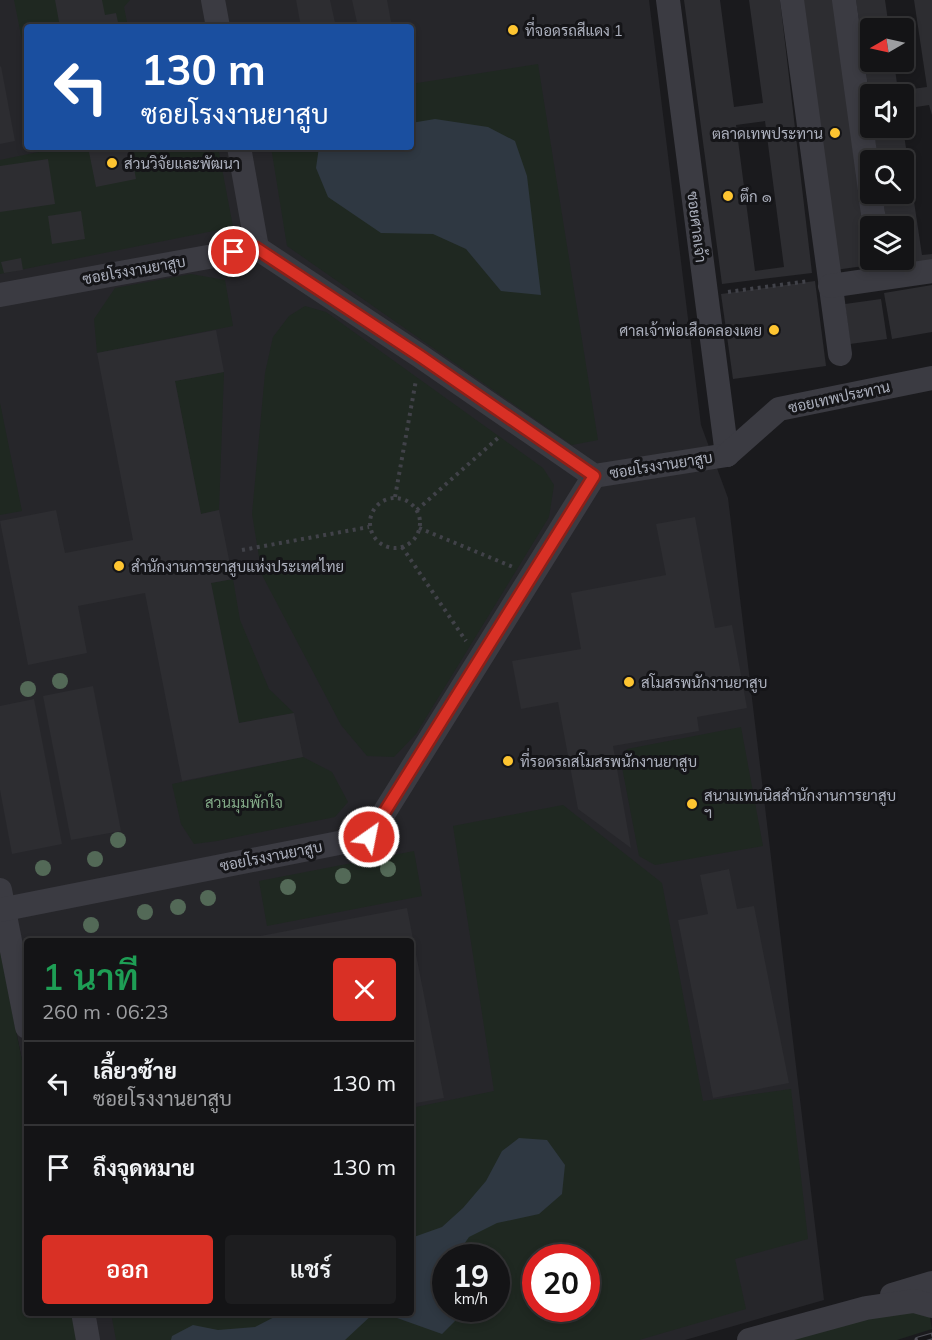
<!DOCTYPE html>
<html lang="th">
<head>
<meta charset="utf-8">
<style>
  :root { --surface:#141416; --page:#1d1d1f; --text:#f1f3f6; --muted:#9d9ea1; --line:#333335; --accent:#d93025 }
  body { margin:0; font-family:Mulish,Sarabun,sans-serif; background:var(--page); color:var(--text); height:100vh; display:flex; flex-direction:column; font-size:22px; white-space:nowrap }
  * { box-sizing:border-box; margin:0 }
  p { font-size:20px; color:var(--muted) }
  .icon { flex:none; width:33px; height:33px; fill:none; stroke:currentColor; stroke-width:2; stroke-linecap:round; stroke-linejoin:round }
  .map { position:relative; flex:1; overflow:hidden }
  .sheet { position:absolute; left:24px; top:938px; width:390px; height:378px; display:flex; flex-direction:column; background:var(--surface); border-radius:6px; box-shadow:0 3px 9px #0003,0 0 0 2px var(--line) }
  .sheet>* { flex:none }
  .banner { position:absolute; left:24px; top:24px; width:390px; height:126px; border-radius:6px; box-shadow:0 3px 9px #0003,0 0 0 2px var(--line); background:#1a4fa0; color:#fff; overflow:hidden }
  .needle { width:39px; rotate:261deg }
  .controls { position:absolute; left:860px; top:18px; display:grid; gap:12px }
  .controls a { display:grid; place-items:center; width:54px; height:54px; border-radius:6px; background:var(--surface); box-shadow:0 3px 9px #0003,0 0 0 2px var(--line); font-size:30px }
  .speed { position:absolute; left:432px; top:1244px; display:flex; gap:12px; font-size:30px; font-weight:700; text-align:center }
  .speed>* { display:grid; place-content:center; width:78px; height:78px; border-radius:50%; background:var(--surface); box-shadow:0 3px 9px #0003,0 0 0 2px var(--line); line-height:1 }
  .speed small { font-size:15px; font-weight:400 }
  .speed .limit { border:9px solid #d22; background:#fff; color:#111 }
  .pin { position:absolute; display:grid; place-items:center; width:51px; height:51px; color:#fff; margin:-26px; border:3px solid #fff; border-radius:50%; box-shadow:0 2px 6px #0007 }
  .me { position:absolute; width:66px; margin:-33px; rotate:33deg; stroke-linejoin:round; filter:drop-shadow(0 0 4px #0008) }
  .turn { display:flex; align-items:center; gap:21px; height:126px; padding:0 18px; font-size:27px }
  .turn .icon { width:78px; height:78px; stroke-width:2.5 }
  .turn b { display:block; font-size:42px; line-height:51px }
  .round { display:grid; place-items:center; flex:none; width:63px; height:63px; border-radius:6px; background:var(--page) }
  .head { display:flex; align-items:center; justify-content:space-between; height:102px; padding:0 18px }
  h1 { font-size:36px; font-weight:600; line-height:45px; color:#1e9e55 }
  .button { display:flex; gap:12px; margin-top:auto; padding:12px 18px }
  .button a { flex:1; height:69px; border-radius:6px; background:var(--accent); color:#fff; font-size:24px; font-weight:600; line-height:69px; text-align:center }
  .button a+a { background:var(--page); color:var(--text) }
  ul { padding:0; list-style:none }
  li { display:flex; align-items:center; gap:18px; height:84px; padding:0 18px; border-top:2px solid var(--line) }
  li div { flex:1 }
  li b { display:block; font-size:22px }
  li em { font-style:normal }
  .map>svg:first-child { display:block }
  .built { fill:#26262a; fill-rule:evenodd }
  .green { fill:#1f2821; fill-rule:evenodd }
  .water { fill:#2f3842 }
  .building { fill:#2d2d31; fill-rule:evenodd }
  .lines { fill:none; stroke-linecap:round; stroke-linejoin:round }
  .path { stroke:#414249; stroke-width:4; stroke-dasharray:3 4.5; stroke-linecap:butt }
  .minor { stroke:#3b3b42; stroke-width:24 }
  .rail-casing { stroke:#4e4f57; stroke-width:7 }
  .rail { stroke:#151518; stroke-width:4.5; stroke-dasharray:14; stroke-linecap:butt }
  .tree { fill:#536957 }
  .route-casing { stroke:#8d1f18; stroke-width:15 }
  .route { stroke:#d93025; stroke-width:10 }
  .poi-dot { fill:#fec531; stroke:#151518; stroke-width:2 }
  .labels { text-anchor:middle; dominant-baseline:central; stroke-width:6; stroke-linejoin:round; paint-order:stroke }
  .poi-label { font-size:15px; fill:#acb0bd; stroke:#151518; text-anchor:start }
  .street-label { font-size:15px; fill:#acb0bd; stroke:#151518 }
  .park-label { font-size:15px; fill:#82a987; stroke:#151518 }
</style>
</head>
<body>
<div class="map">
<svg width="932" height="1340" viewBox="0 0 932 1340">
  <rect width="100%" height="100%" fill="#1a1a1d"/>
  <path class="built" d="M0 0H649L701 425 728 498 824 1300 685 1340H79L73 1313 411 1312V940H27V1085L0 951ZM27 27H411V147H27ZM446 1257H496V1308H446ZM536 1257H586V1308H536Z"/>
  <g class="green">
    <path d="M14 0H130L124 7 128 27H27V65Z"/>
    <path d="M538 64 598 440 572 445 287 246 271 147H411V84Z"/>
    <path d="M43 147H218L233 227 0 274V160L43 151Z"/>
    <path d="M191 274 225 280 233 326 97 353 94 319 115 288Z"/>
    <path d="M305 306 326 312 543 468 554 485 549 517 416 734 394 757 367 756 341 725 262 575 252 514 265 373 273 337 289 316Z"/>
    <path d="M224 372 219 510 201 514 175 381Z"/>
    <path d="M0 403 22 511 0 515Z"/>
    <path d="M233 579 240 620 269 689 294 713 239 723 211 583Z"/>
    <path d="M741 727 763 846 655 865 639 856 621 762 627 749Z"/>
    <path d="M303 757 332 772 348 802 335 817 217 841 194 844 181 824 172 784Z"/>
    <path d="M563 805 662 883 703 1101 791 1089 808 1239 735 1259 746 1309 639 1340H116L111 1313 411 1312V1108L494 1091 453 826ZM446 1257H496V1308H446ZM536 1257H586V1308H536Z"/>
    <path d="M414 851 422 896 267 926 259 881Z"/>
    <path d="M0 951 27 1085V1312L73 1313 79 1340H0Z"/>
    <path d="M911 1308 929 1312 932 1329 897 1340H786Z"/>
  </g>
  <g class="water">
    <path d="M435 119 488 127 515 141 527 176 541 295 501 291 466 249 433 234 381 233 328 197 316 168 319 147H411V123Z"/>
    <path d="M519 1138 547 1140 565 1165 562 1194 539 1214 497 1223 469 1237 455 1257H446V1308H455V1321L442 1334 383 1313 411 1312V1238L442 1227 463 1208 486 1181 502 1151Z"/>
    <path d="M282 1313H374L345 1340H171L172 1336 193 1325 218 1330 255 1327Z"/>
  </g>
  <g class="building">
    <path d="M55 0H102L105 15 116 13 119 27H60Z"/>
    <path d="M296 0H330L336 27H301Z"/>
    <path d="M352 0H387L392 27H358Z"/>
    <path d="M684 0H720L734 107 763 103 749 0H780L812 273 722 284ZM765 121 784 267 755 271 736 125Z"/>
    <path d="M800 0H836L871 265 835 270Z"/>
    <path d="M856 0H885L889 28H870V62H894L898 91 927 87 914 0H932V115L929 105 903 109V94H869Z"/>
    <path d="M27 33V55H26L22 35Z"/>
    <path d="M1 66 15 141 0 144V67Z"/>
    <path d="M873 128H903L922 255 932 254V260L892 265 891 260H903V226H887L882 194H903V160H878Z"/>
    <path d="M88 147H130L136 179 96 187Z"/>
    <path d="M48 159 55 204 0 212V166Z"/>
    <path d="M81 211 85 239 52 244 48 216Z"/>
    <path d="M21 258 23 270 4 273 1 262Z"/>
    <path d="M815 281 826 366 733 379 721 294Z"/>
    <path d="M932 285V332L892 339 884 293Z"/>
    <path d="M881 299 887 339 850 344 845 304Z"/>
    <path d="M216 330 224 372 175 381 201 514 219 510 233 579 211 583 239 723 294 713 303 757 182 781 145 593 78 606 87 653 28 665 0 521 56 510 65 553 133 540 97 353Z"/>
    <path d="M695 517 715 628 732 625 747 708 697 717 699 731 613 746 631 848 578 809 558 702 521 709 512 661 581 649 571 593 666 575 656 524Z"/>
    <path d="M93 686 121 831 71 840 43 696Z"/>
    <path d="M34 699 62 844 12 854 0 790V706Z"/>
    <path d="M729 869 737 909 754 906 789 1083 713 1098 678 920 708 914 700 875Z"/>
    <path d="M407 908 444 1098 411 1104V940L245 939Z"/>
  </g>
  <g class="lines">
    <g class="path">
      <path d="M728 292 809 281"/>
      <path d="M395 497 416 380"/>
      <circle cx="395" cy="523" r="25"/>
      <path d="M417 510 499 437"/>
      <path d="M419 528 513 567"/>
      <path d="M402 547 466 641"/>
      <path d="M242 550 369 527"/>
    </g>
    <g class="minor">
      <path d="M213 0 218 27"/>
      <path d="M668 0 727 455"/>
      <path d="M792 0 840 354"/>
      <path d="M844 0 870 190"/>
      <path d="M239 147 257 248"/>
      <path d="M870 194 875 226"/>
      <path d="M830 286 932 271"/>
      <path d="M0 295 257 248 420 356 594 476 727 455"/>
      <path d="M727 455 779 409 932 378"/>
      <path d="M0 890 27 1027"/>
      <path d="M0 910 369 837 594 476"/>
      <path d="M892 1295 932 1283"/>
      <path d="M83 1312 88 1340"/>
      <path d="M749 1340 866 1308 914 1301 932 1306"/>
    </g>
    <g class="rail-casing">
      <path id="rail" d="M918 1340 932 1336"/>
    </g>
    <use href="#rail" class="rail"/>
  </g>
  <g class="tree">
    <circle cx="60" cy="681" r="8"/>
    <circle cx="28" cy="689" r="8"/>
    <circle cx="118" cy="840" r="8"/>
    <circle cx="95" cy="859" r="8"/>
    <circle cx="43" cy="868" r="8"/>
    <circle cx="388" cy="869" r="8"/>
    <circle cx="343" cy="876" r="8"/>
    <circle cx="288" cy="887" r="8"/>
    <circle cx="208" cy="898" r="8"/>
    <circle cx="178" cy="907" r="8"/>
    <circle cx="145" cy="912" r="8"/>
    <circle cx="91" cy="925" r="8"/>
  </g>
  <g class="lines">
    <g class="route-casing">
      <path id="route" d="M234 252 256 248 420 356 594 476 369 837"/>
    </g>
    <use href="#route" class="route"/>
  </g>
  <g class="poi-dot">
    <circle cx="513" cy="30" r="6"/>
    <circle cx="835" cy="133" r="6"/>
    <circle cx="112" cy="163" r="6"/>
    <circle cx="728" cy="196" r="6"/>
    <circle cx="774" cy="330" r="6"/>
    <circle cx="119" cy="566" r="6"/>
    <circle cx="629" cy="682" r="6"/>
    <circle cx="508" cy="761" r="6"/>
    <circle cx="692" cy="804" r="6"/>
  </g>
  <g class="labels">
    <g class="poi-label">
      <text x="525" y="30">ที่จอดรถสีแดง 1</text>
      <text x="823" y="133" text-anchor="end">ตลาดเทพประทาน</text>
      <text x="124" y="163">ส่วนวิจัยและพัฒนา</text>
      <text x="740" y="196">ตึก ๑</text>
      <text x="762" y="330" text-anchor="end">ศาลเจ้าพ่อเสือคลองเตย</text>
      <text x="131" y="566">สำนักงานการยาสูบแห่งประเทศไทย</text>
      <text x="641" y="682">สโมสรพนักงานยาสูบ</text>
      <text x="520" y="761">ที่รอดรถสโมสรพนักงานยาสูบ</text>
      <text x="704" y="795">สนามเทนนิสสำนักงานการยาสูบ<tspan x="704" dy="17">ฯ</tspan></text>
    </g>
    <g class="street-label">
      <text transform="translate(697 227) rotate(83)">ซอยศาลเจ้า</text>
      <text transform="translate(134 270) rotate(-10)">ซอยโรงงานยาสูบ</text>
      <text transform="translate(839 397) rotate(-12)">ซอยเทพประทาน</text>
      <text transform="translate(661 465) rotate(-9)">ซอยโรงงานยาสูบ</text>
      <text transform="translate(271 856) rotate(-11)">ซอยโรงงานยาสูบ</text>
    </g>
    <g class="park-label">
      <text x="244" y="802">สวนมุมพักใจ</text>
    </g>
  </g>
</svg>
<div class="controls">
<a><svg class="needle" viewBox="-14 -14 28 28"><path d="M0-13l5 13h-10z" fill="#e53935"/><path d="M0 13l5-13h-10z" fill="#9d9ea1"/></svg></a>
<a><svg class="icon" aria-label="sound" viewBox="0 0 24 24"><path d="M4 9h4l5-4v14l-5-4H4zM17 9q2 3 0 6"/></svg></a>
<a><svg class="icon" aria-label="search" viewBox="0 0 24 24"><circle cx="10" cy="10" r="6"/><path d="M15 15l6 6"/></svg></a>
<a><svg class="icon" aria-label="layers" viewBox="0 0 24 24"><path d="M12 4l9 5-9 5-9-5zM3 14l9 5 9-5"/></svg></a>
</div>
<div class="speed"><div>19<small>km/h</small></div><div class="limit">20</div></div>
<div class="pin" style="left:234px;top:252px;background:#d93025"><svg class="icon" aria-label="arrive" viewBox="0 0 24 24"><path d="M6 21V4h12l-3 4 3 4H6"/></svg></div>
<svg class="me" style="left:369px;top:837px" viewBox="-20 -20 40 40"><circle r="17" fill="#d93025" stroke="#fff" stroke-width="3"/><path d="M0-11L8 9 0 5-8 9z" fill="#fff"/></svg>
<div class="banner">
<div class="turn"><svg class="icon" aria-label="left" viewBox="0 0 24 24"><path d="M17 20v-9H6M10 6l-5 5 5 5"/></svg><div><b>130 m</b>ซอยโรงงานยาสูบ</div></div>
</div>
<section class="sheet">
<div class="head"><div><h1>1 นาที</h1><p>260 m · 06:23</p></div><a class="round" style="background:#d93025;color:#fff"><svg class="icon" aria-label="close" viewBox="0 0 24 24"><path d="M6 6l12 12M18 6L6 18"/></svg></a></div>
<ul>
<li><svg class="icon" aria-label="left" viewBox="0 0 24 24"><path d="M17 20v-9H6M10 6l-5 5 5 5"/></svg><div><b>เลี้ยวซ้าย</b><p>ซอยโรงงานยาสูบ</p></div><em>130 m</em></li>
<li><svg class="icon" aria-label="arrive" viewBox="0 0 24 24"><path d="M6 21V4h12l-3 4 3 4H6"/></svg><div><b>ถึงจุดหมาย</b></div><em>130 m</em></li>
</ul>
<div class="button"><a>ออก</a><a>แชร์</a></div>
</section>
</div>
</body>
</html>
